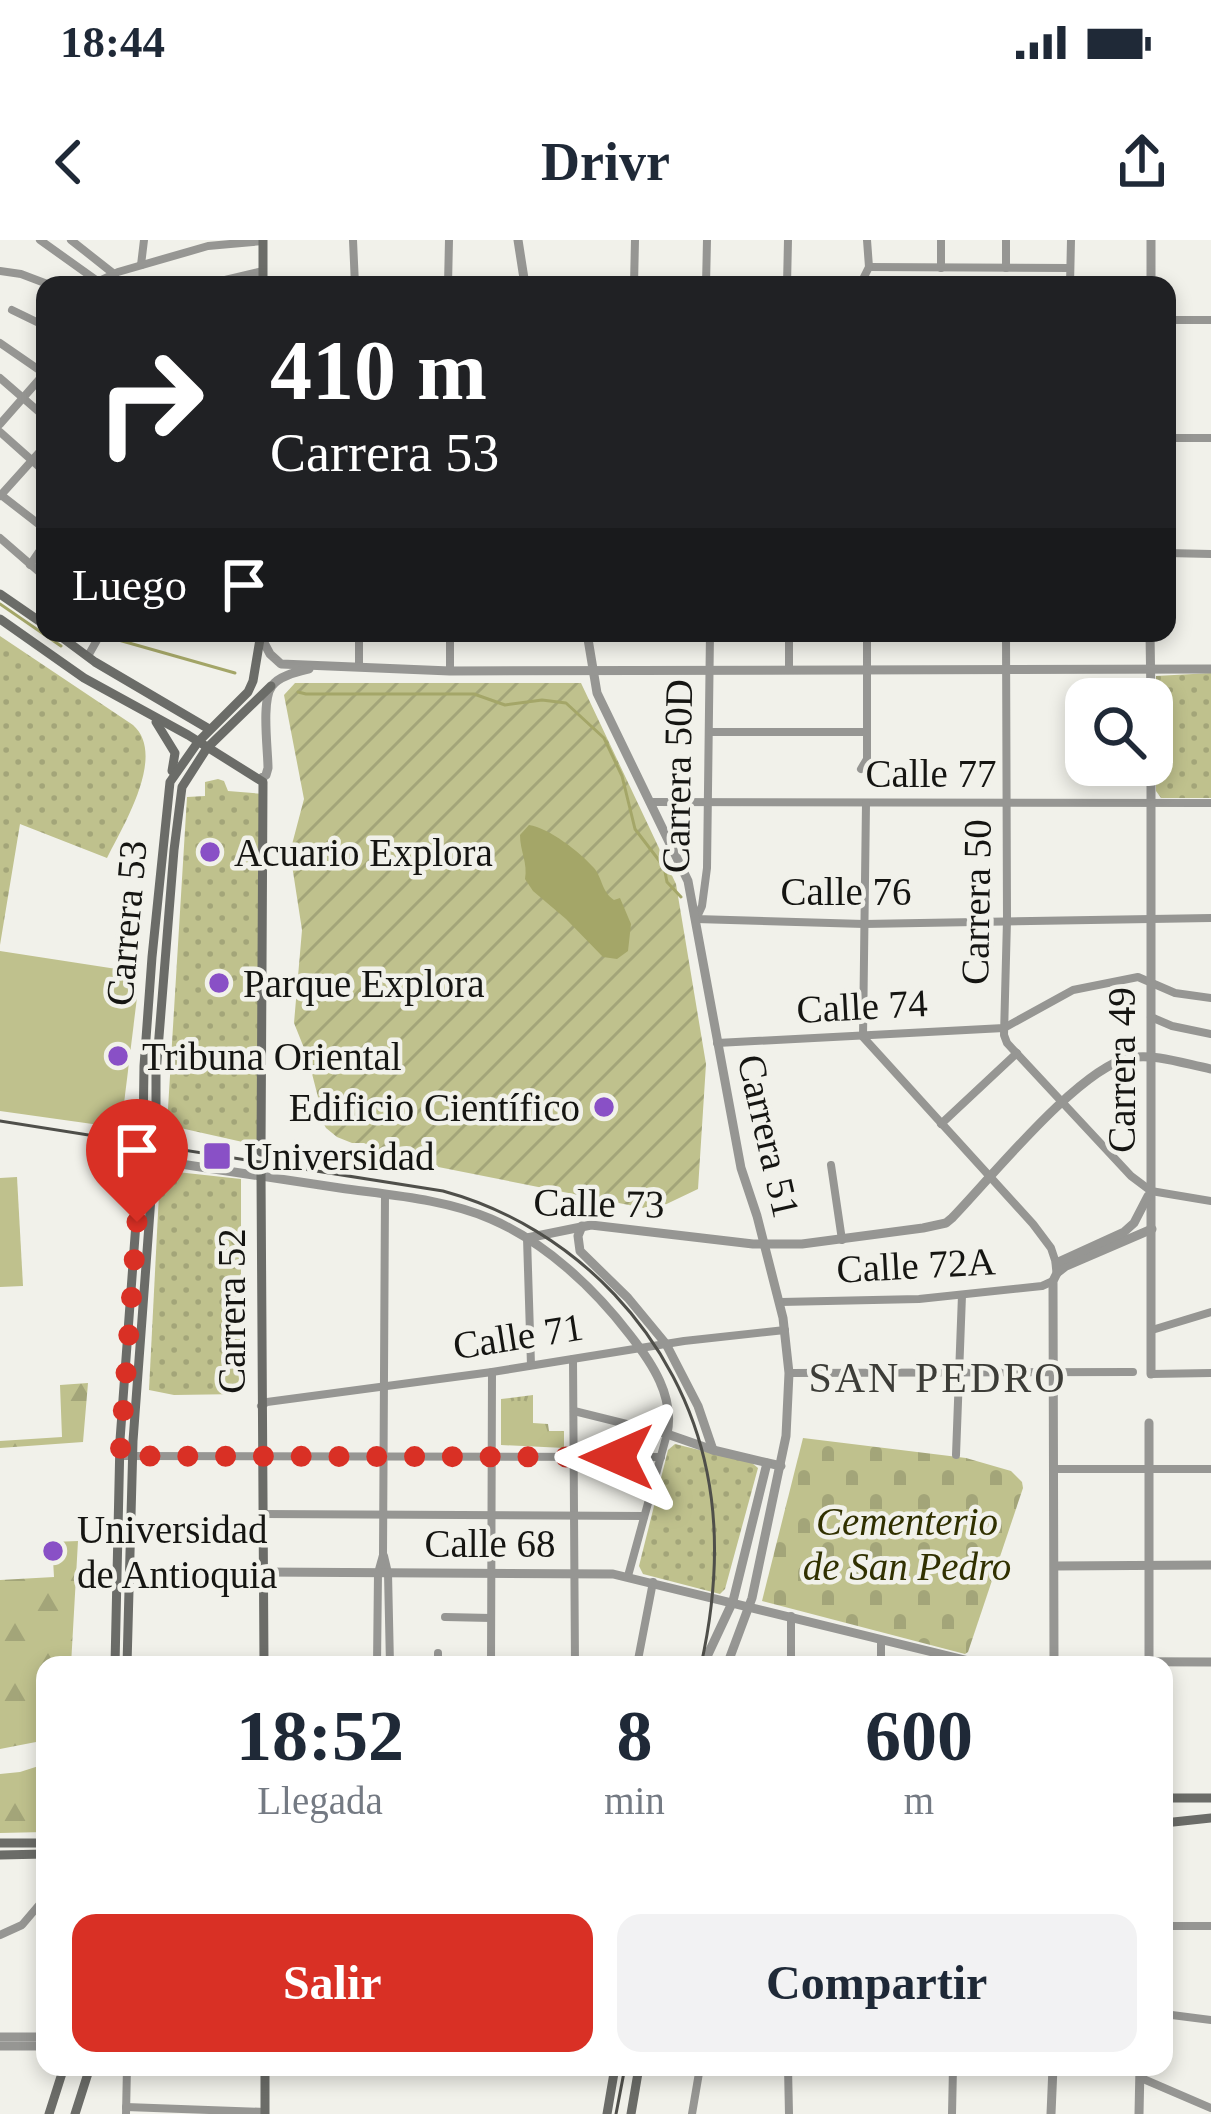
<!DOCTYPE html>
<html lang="es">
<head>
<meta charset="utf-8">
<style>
  :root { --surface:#fff; --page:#f2f2f3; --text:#1f2937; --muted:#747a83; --accent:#d93025 }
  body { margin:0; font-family:Georgia,serif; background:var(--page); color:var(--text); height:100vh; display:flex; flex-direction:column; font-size:45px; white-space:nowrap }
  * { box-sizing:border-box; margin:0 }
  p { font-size:39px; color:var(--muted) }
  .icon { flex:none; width:66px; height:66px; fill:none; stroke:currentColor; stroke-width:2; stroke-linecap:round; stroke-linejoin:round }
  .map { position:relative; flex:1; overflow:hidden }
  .panel { position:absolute; left:36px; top:1416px; width:1137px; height:420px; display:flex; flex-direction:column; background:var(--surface); border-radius:24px; box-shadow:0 6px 18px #0003 }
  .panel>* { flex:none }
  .top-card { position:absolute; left:36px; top:36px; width:1140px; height:366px; border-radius:24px; box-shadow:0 6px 18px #0003; background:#202124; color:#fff; overflow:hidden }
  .controls { position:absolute; left:1065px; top:438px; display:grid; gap:24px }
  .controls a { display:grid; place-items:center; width:108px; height:108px; border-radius:24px; background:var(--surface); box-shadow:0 6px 18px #0003; font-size:60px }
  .pin { position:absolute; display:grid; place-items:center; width:102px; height:102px; color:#fff; margin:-123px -51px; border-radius:50% 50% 50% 0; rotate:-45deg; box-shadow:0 0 12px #0007 }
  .pin .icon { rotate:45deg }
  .me { position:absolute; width:132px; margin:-66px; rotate:270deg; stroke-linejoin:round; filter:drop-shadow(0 0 9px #0008) }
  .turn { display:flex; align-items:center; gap:42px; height:252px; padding:0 36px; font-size:54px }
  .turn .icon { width:156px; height:156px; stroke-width:2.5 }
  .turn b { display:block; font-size:84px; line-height:102px }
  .then { display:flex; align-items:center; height:114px; padding:0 36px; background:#0003; gap:24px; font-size:45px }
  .eta { display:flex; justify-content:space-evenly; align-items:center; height:204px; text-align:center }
  .eta b { font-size:72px; font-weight:800; line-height:84px }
  .primary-button { display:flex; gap:24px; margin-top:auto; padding:24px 36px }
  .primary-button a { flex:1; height:138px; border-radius:24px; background:var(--accent); color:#fff; font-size:48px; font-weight:800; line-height:138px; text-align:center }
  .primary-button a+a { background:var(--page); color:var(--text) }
  .status { display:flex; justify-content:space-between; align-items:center; height:84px; padding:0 60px; background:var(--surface); direction:ltr }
  .status svg { height:33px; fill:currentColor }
  header { display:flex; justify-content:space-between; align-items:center; height:156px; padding:0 36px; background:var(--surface); font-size:54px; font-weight:800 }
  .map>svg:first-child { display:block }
  .grass { fill:url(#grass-tufts) }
  .forest { fill:url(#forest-firs) }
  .cemetery { fill:url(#cemetery-stones) }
  .park { fill:url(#park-dots) }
  .garden { fill:url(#garden-furrows) }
  .pitch { fill:#bfc18d }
  .water { fill:#a4a668 }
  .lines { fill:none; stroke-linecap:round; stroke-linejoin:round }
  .stream { stroke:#a4a668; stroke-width:3 }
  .minor { stroke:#969693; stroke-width:8 }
  .tertiary { stroke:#969693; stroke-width:9 }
  .secondary { stroke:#6b6c68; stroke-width:9 }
  .rail { stroke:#4f4f4a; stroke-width:3 }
  .route { stroke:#d93025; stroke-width:21; stroke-dasharray:0 37.8 }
  .poi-dot { fill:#8950c6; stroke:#f1f1ea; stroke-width:4.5 }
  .labels { text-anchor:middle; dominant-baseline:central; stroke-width:9; stroke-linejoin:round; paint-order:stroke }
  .street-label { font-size:39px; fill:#151512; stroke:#f1f1ea }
  .poi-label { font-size:39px; fill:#151512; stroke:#f1f1ea; text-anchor:start }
  .park-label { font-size:39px; font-style:italic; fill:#303000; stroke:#f1f1ea }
  .neighbourhood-label { font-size:42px; letter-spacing:3px; fill:#3d3d38; stroke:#f1f1ea }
</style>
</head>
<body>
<div class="status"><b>18:44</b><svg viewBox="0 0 49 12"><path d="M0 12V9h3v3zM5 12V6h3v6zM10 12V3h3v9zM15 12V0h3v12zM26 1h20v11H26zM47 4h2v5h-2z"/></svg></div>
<header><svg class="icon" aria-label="back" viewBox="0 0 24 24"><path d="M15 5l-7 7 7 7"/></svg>Drivr<svg class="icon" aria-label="share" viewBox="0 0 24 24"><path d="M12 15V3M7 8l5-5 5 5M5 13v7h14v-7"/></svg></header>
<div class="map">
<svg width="1211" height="1874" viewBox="0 0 1211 1874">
  <defs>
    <pattern id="grass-tufts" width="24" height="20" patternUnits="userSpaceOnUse" patternTransform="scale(3)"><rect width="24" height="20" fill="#bfc18d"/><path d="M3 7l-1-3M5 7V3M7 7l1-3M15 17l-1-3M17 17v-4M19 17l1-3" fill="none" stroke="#a3a579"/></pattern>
    <pattern id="forest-firs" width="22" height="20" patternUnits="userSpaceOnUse" patternTransform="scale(3)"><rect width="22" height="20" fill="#bfc18d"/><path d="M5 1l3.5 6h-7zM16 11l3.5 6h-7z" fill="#a3a579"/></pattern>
    <pattern id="cemetery-stones" width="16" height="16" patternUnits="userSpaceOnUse" patternTransform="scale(3)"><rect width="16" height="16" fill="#bfc18d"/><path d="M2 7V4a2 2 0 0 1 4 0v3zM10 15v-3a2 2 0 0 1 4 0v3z" fill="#a3a579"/></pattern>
    <pattern id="park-dots" width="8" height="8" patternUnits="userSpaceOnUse" patternTransform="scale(3)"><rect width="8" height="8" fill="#bfc18d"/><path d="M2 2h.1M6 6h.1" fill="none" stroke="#a3a579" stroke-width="1.8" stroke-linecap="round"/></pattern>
    <pattern id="garden-furrows" width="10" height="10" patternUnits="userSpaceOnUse" patternTransform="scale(3)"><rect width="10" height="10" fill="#bfc18d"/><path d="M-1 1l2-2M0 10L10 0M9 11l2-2" fill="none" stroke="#a3a579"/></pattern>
  </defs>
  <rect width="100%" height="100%" fill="#f1f1ea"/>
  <path class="grass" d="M533 1155V1183L548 1184 549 1191H564V1208L501 1205V1159Z"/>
  <g class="forest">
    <path d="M88 1143 83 1202 0 1208V1201L62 1197 60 1145Z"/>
    <path d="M78 1301 71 1425H45V1495L36 1502 0 1509V1340L54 1337 52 1302Z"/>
    <path d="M45 1524V1592L0 1593V1534L20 1532Z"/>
  </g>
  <path class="cemetery" d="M803 1198 966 1218 1011 1231 1022 1242 1023 1248 968 1412 965 1414 762 1361Z"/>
  <g class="park">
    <path d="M0 396 133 485C167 515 123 586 107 618L20 584 0 705Z"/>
    <path d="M1211 433V558H1161L1156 551V436Z"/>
    <path d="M218 539 224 541 228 551 264 554 261 906 167 885 187 557 205 556V542Z"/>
    <path d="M177 932 241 939V1154L174 1155 149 1150 160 934Z"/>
    <path d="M675 1204 752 1223 758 1228 725 1349 720 1354 643 1334 639 1326 668 1210Z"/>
  </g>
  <path class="garden" d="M295 443H581L676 644 706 824 698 949 654 970 398 919 364 903H352L337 897 326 888 321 879 319 861 308 818 294 783 302 690 290 612 304 559 284 455Z"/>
  <g class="pitch">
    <path d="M0 711 136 732 138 749 121 888 0 871Z"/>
    <path d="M17 937 23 1046 0 1047V938Z"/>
  </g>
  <path class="water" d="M529 585C549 588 580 612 594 628 603 639 601 651 614 660L620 658 631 684 628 711 617 719 603 717 566 679 533 651 525 639C528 623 520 611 520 595Z"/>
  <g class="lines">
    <g class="stream">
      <path d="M0 364 61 406"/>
      <path d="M115 399 235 433"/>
      <path d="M298 452 306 454H474L505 465 542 460 566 463 604 498 622 536 635 589 664 627 667 642 681 657"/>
    </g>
    <g class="minor">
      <path d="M40 0 103 45"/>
      <path d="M71 0 114 34"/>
      <path d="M353 0 355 45"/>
      <path d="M141 25 144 0"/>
      <path d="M869 27 1070 28"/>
      <path d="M941 28V0"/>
      <path d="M1006 28V0"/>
      <path d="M0 31 21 34 50 45"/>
      <path d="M99 41 118 32 208 6 263 1"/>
      <path d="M204 45 263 31"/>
      <path d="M448 45 449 0"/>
      <path d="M634 45 635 0"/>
      <path d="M706 45 707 0"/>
      <path d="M787 45 788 0"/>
      <path d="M860 45 869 27 867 0"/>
      <path d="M1070 45 1071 0"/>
      <path d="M12 70 45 86"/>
      <path d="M1167 80H1211"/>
      <path d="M0 103 45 134"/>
      <path d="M0 138 45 177"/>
      <path d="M0 184 44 134"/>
      <path d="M0 192 45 232"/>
      <path d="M1167 198H1211"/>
      <path d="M1 255 45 289"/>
      <path d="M0 256 45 206"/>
      <path d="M0 298 45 337"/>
      <path d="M1167 313 1211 314"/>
      <path d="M30 325 45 303"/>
      <path d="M359 393V426"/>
      <path d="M450 393V431"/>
      <path d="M710 393 707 628 702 666 696 679 864 684 1211 678"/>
      <path d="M1006 393 1007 680 1004 795 1007 803 1131 936 1151 951 1211 961"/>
      <path d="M88 416 101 393"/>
      <path d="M789 429V393"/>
      <path d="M709 492H866"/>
      <path d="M861 529 867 519V393"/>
      <path d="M651 562 1211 563"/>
      <path d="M866 563 863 797 1033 984 1051 1008 1056 1023"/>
      <path d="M1151 777 1172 786 1211 794"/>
      <path d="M717 803 1004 788 1073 750 1138 737 1175 753 1211 758"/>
      <path d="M941 884 1017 813"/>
      <path d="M831 925 842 1000"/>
      <path d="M527 998 531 1125"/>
      <path d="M781 1062 919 1059 1042 1046 1053 1041"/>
      <path d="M1152 1090 1211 1072"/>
      <path d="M573 1119 575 1425"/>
      <path d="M789 1133 1133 1132"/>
      <path d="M1151 1134 1211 1133"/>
      <path d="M261 1166 267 1162 492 1132 684 1101 785 1090"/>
      <path d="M574 1171 667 1194 628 1336"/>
      <path d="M956 1215 962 1055"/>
      <path d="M120 1216 661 1217"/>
      <path d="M1054 1229H1211"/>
      <path d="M262 1274 644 1276"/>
      <path d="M384 1316 388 1333 390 1425"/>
      <path d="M791 1376V1425"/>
      <path d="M445 1377 491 1378"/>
      <path d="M377 1425 378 1333 383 1315 385 954"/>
      <path d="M438 1425V1413"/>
      <path d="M491 1425 492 1132"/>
      <path d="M637 1425 653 1342"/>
      <path d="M881 1425V1400"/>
      <path d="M1164 1686H1211"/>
      <path d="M0 1695 22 1685 45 1658"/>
      <path d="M1164 1774 1211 1780"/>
      <path d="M788 1827 789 1874"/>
      <path d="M1141 1838 1211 1868"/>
      <path d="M126 1867 265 1872"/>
      <path d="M126 1874 127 1827"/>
      <path d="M692 1874 700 1827"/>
      <path d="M952 1874 953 1827"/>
    </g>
    <g class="tertiary">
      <path d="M518 0 525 45"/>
      <path d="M1151 45V0"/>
      <path d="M587 393 597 453 688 641 741 928 757 976 783 1078 789 1133 786 1196 752 1358 727 1425"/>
      <path d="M1150 393 1151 459"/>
      <path d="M261 397 270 414 281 424 450 431 1211 429"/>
      <path d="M260 539 266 535 268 528C268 510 261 460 272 446 279 436 297 432 309 429"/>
      <path d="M141 918C207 928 273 938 340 948 390 955 445 959 491 979 546 1003 594 1048 630 1095 652 1123 675 1157 667 1194L713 1210 781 1226"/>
      <path d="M582 986 578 996 580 1011 628 1058 666 1104 698 1166 713 1210"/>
      <path d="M527 998 591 985 753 1004H802L923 988 946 983 952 978C990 939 1079 828 1129 818 1155 813 1185 824 1211 829"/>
      <path d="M1057 1033 1066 1026 1152 989"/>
      <path d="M1151 1134V525"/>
      <path d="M1055 1326 1211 1325"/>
      <path d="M262 1332 613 1334 969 1421 1211 1422"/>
      <path d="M703 1425 733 1361 767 1223"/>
      <path d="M1054 1425 1053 1041 1057 1033 1056 1023 1124 992 1134 983 1148 956"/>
      <path d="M1149 1425V1183"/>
      <path d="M0 1797H45"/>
      <path d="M0 1806H45"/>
      <path d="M1051 1874 1053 1827"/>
      <path d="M1139 1874 1140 1827"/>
    </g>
    <g class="secondary">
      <path d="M263 0V45"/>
      <path d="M0 354 45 385"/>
      <path d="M0 379 84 438 188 495 263 542 261 912"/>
      <path d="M56 393 95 422 209 489"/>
      <path d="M156 482 175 513 172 531"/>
      <path d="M143 895 144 826 152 717 170 542 198 502 248 452 253 441 261 393"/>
      <path d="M156 897V834L174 610 182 547 207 508 271 446"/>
      <path d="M261 933 264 1425"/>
      <path d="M115 1425 120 1200 141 915"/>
      <path d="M127 1425 133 1201 154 917"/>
      <path d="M1164 1558H1211"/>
      <path d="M1164 1583 1211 1578"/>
      <path d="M0 1603H45"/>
      <path d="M0 1615 45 1614"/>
      <path d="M265 1827V1874"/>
      <path d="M49 1874 64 1827"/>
      <path d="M75 1874 90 1827"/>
      <path d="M607 1874 615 1827"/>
      <path d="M631 1874 639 1827"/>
    </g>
    <g class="rail">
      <path d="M0 881 443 951C575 987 680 1097 707 1232 720 1296 715 1362 701 1425"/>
      <path d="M616 1874 625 1827"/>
    </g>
  </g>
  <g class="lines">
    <path class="route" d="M137 982 120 1216 617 1217"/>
  </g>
  <g class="poi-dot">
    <circle cx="210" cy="612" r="12"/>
    <circle cx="219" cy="743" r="12"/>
    <circle cx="118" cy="816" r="12"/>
    <circle cx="604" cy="867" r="12"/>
    <rect x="202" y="901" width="30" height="30" rx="6"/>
    <circle cx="53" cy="1311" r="12"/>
  </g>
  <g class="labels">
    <g class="street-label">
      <text x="931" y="533">Calle 77</text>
      <text transform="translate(677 536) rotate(-89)">Carrera 50D</text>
      <text x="846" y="651">Calle 76</text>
      <text transform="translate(976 662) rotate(-89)">Carrera 50</text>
      <text transform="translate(126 683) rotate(-85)">Carrera 53</text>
      <text transform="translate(862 766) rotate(-3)">Calle 74</text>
      <text transform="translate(1121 830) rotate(-90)">Carrera 49</text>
      <text transform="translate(769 896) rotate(77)">Carrera 51</text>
      <text transform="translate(599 963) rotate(1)">Calle 73</text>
      <text transform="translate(916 1025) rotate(-3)">Calle 72A</text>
      <text transform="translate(231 1071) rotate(-90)">Carrera 52</text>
      <text transform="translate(518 1096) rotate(-9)">Calle 71</text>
      <text x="490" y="1303">Calle 68</text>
    </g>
    <g class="poi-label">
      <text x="234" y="612">Acuario Explora</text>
      <text x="243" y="743">Parque Explora</text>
      <text x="142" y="816">Tribuna Oriental</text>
      <text x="580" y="867" text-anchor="end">Edificio Científico</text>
      <text x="244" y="916">Universidad</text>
      <text x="77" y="1289">Universidad<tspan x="77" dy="45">de Antioquia</tspan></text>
    </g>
    <g class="park-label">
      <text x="907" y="1281">Cementerio<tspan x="907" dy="45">de San Pedro</tspan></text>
    </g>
    <g class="neighbourhood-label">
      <text x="938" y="1138">SAN PEDRO</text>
    </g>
  </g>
</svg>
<div class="controls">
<a><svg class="icon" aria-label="search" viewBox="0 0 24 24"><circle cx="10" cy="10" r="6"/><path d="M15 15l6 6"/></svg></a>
</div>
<div class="pin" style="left:137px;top:982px;background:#d93025"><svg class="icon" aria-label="arrive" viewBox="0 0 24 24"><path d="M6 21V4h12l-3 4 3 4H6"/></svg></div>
<svg class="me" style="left:617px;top:1217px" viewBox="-20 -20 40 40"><path d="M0-17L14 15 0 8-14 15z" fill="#d93025" stroke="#fff" stroke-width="4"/></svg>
<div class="top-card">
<div class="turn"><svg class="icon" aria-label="right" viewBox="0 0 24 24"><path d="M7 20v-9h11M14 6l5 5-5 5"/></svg><div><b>410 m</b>Carrera 53</div></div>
<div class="then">Luego<svg class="icon" aria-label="arrive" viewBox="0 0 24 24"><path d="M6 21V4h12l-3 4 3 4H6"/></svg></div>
</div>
<section class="panel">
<div class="eta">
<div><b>18:52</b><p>Llegada</p></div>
<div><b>8</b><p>min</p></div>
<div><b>600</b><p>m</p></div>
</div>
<div class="primary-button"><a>Salir</a><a>Compartir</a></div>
</section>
</div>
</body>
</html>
